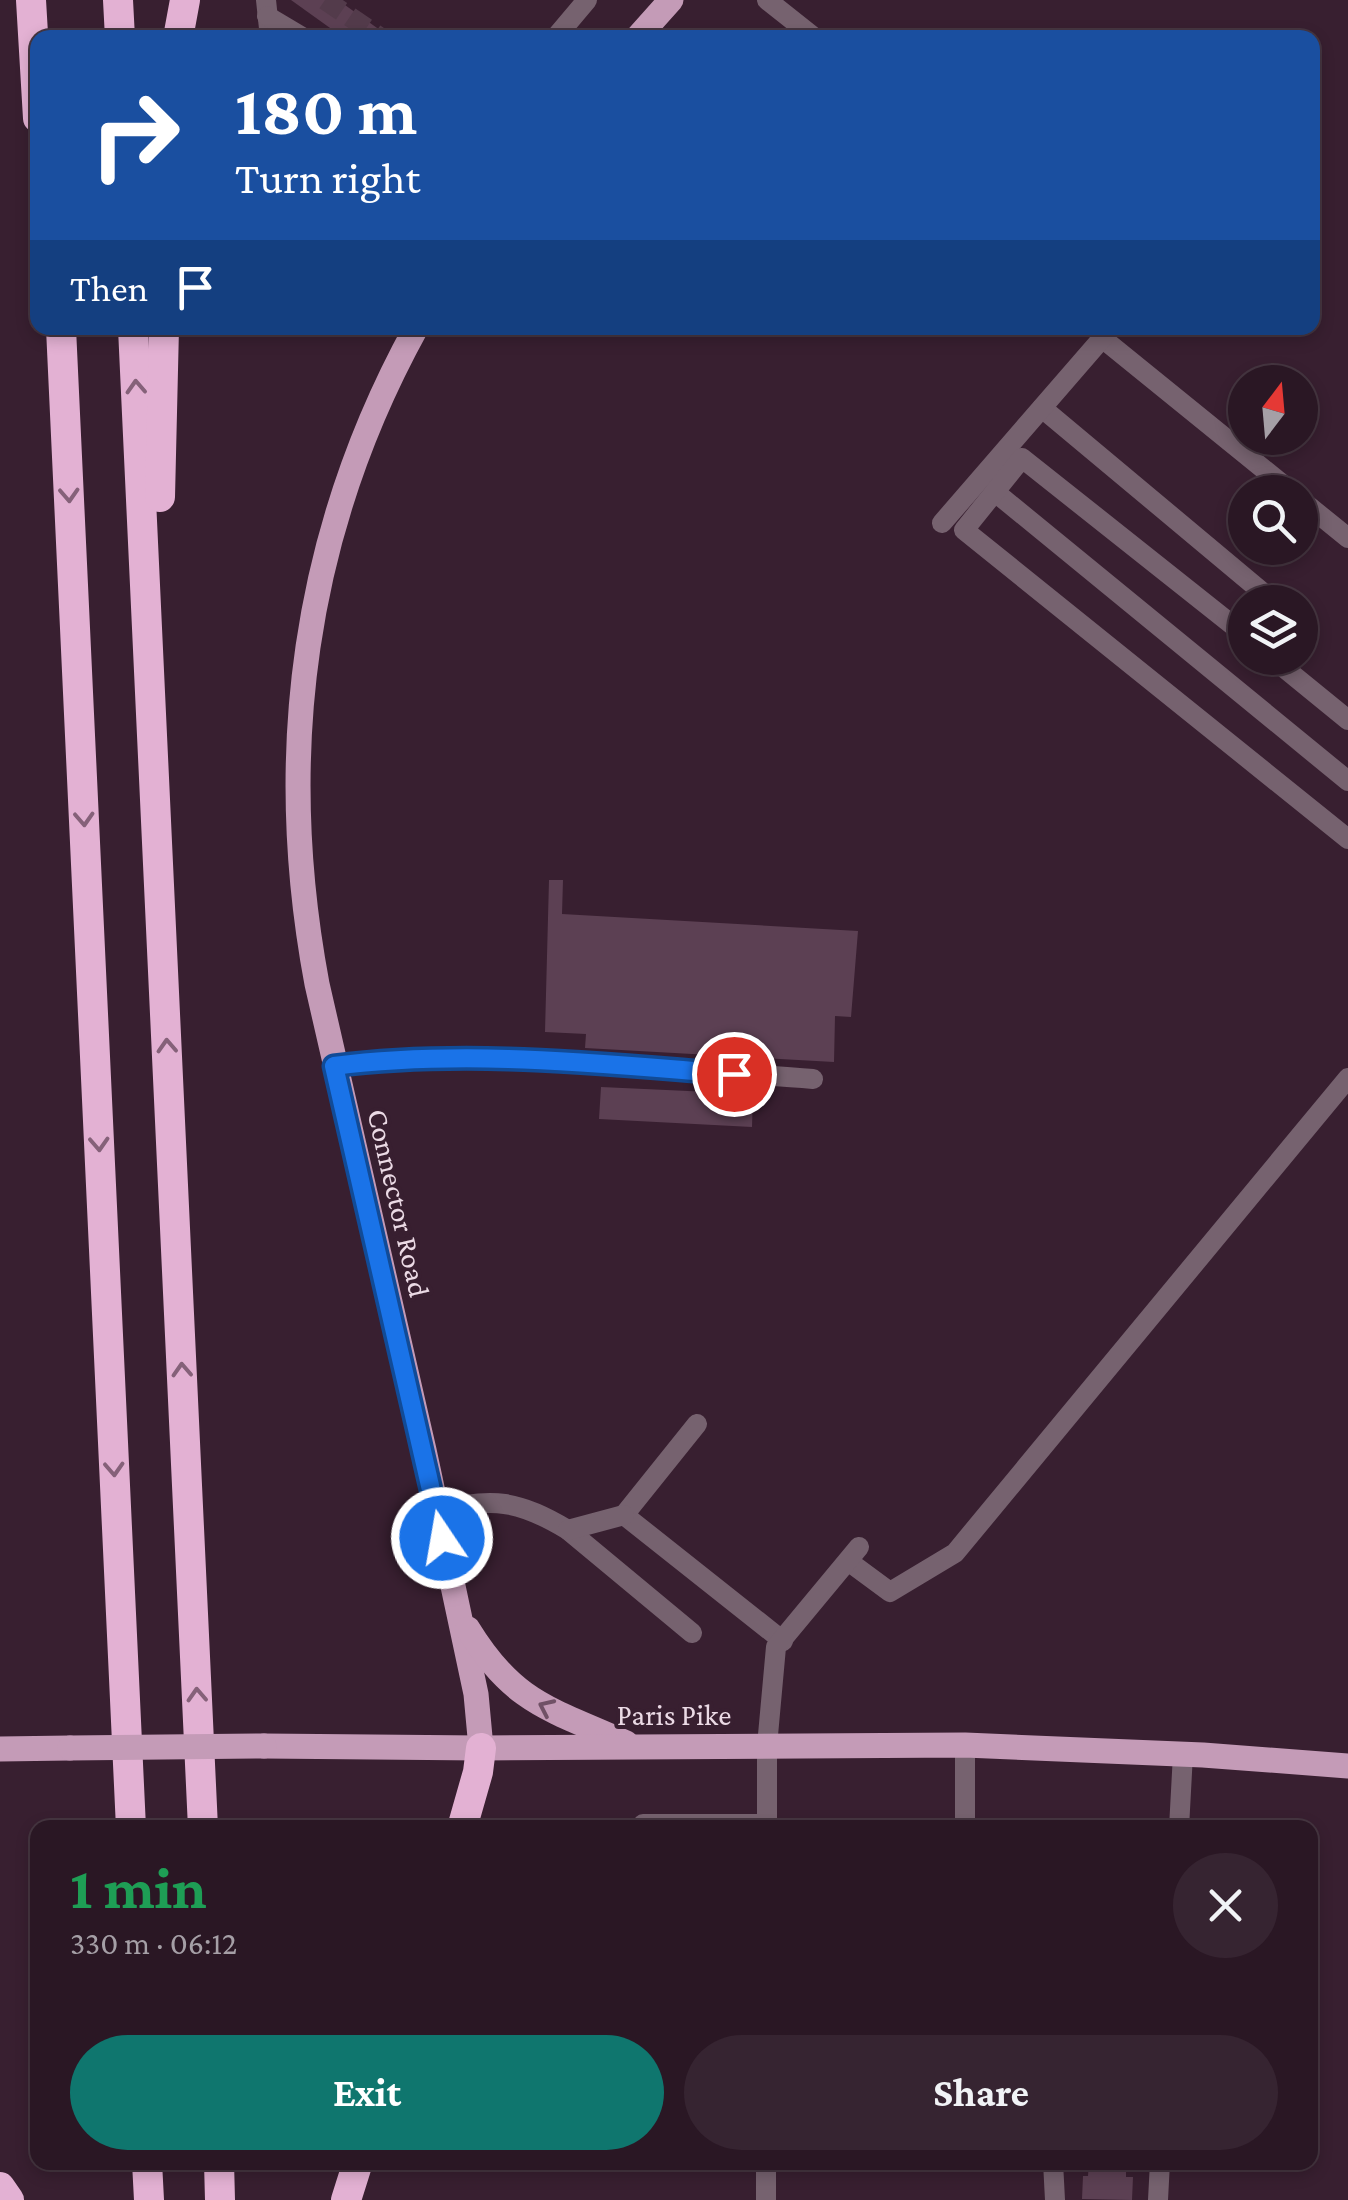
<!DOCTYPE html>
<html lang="en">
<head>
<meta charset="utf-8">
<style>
  :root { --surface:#2a1724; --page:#362431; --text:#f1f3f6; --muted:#a59fa6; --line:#463641; --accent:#0f766e }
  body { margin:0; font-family:"Crimson Pro",serif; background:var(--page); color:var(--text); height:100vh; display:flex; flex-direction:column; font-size:38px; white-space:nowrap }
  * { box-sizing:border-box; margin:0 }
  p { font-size:32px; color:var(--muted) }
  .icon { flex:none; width:55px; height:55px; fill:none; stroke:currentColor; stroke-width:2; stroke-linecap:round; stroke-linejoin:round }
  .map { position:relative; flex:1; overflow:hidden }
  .side { position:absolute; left:30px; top:1820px; width:1288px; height:350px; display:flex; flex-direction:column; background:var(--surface); border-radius:20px; box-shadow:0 5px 15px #0003,0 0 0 2px var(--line) }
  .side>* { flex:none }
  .hud { position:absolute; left:30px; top:30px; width:1290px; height:305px; border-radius:20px; box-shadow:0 5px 15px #0003,0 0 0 2px var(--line); background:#1a4fa0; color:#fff; overflow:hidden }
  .needle { width:65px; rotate:16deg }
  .controls { position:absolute; left:1228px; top:365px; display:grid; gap:20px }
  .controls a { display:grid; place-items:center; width:90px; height:90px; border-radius:50%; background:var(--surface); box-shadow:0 5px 15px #0003,0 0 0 2px var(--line); font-size:50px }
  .pin { position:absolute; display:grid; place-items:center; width:85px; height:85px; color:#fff; margin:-42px; border:5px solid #fff; border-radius:50%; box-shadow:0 2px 10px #0007 }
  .me { position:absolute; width:110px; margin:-55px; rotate:348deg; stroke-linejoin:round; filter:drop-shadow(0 0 8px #0008) }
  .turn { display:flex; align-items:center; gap:35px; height:210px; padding:0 40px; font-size:45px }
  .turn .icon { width:130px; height:130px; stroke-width:2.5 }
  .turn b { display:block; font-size:70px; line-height:85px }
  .then { display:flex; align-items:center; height:95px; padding:0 40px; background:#0003; gap:20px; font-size:38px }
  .round { display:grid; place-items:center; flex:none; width:105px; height:105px; border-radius:52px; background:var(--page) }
  .summary { display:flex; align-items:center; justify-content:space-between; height:170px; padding:0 40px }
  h1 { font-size:60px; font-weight:700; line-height:75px; color:#1e9e55 }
  .cta { display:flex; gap:20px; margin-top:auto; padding:20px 40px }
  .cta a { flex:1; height:115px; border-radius:60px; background:var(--accent); color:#fff; font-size:40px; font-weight:700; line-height:115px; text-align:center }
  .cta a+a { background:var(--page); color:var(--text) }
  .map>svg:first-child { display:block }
  .building { fill:#5c4053 }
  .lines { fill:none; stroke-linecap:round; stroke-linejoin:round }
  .minor-tunnel { stroke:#533b4b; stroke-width:20; stroke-dasharray:20 10; stroke-linecap:butt }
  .minor { stroke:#76626f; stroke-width:20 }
  .major { stroke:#c49bb7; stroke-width:25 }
  .highway { stroke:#e3b1d3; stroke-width:30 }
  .major-bridge { stroke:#c49bb7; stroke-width:25 }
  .oneway { stroke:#856179 }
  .oneway2 { stroke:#705166 }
  .route-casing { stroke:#114b97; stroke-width:25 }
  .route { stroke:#1a73e8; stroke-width:18 }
  .labels { text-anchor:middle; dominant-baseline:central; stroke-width:8; stroke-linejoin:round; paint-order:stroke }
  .street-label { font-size:30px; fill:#ebdae5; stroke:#381f30 }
</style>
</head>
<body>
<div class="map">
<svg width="1348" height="2200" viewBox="0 0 1348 2200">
  <rect width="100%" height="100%" fill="#381f30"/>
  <g class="building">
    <path d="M291 0H338L391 38H344Z"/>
    <path d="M549 880H563L562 914 858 931 851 1017 835 1016 834 1062 585 1048 586 1034 545 1032Z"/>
    <path d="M601 1087 753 1094 752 1127 599 1119Z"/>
    <path d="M1089 2162H1126V2177H1133L1132 2200 1082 2199 1083 2176H1088Z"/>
  </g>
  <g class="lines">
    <path class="minor-tunnel" d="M325 0 381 38"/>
    <g class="minor">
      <path d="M266 0 270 38"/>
      <path d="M767 0 815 38"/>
      <path d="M267 16 304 38"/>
      <path d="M555 38 587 0"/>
      <path d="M1102 338 1292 492"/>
      <path d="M1042 408 1267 596 1262 602"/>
      <path d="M995 492 1348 781"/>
      <path d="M1300 499 1348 538"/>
      <path d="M942 523 1111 328"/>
      <path d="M1245 635 1022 458 964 530 1348 839"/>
      <path d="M1272 658 1348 720"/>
      <path d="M335 1066C492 1045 655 1068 813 1079"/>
      <path d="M697 1424 624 1515 783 1641"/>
      <path d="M436 1511C492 1497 519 1500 568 1530L692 1633"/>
      <path d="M568 1530 624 1515"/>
      <path d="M848 1561 890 1592 955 1553 1348 1078"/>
      <path d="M965 1745V1828"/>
      <path d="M643 1828V1824H767"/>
      <path d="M767 1828V1746L776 1647 859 1547"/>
      <path d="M1179 1828 1183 1754"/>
      <path d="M1053 2162 1055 2200"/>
      <path d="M766 2200V2162"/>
      <path d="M1158 2200 1160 2162"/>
    </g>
    <g class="major">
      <path d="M637 38 671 0"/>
      <path d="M416 328C303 533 274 755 317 984L424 1450 476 1694 481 1748"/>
      <path d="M468 1629C514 1704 551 1709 626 1743"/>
      <path d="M264 1746 481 1748 965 1745 1203 1755 1348 1766"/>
      <path d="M0 1749 70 1748"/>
    </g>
    <g class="highway">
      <path d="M31 0 38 118"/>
      <path d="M118 0 120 38"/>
      <path d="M178 38 185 0"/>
      <path d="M61 328 131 1828"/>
      <path d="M133 328 203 1828"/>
      <path d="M160 497 164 328"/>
      <path d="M462 1828 478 1772 481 1748"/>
      <path d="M147 2162 149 2200"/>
      <path d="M219 2162 220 2200"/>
      <path d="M0 2187 9 2200"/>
      <path d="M346 2200 358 2162"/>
    </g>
    <path class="major-bridge" d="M70 1748 264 1746"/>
  </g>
  <defs><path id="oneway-chevron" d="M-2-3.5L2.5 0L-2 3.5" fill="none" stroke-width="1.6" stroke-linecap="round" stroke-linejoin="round" transform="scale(2.5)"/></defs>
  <g class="oneway">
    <use href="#oneway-chevron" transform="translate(136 387) rotate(-93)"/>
    <use href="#oneway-chevron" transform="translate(69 495) rotate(87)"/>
    <use href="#oneway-chevron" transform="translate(84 819) rotate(87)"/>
    <use href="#oneway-chevron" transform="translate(167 1046) rotate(-93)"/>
    <use href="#oneway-chevron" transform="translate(99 1144) rotate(87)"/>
    <use href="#oneway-chevron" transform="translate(182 1370) rotate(-93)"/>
    <use href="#oneway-chevron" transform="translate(114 1469) rotate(87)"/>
    <use href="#oneway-chevron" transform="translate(197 1695) rotate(-93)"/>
  </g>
  <use class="oneway2" href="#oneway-chevron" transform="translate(546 1707) rotate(-155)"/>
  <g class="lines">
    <g class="route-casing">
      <path id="route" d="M442 1538 334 1066C467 1049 602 1064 734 1074"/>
    </g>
    <use href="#route" class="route"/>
  </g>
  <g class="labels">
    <g class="street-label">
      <text transform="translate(399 1203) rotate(77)">Connector Road</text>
      <text x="674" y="1714">Paris Pike</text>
    </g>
  </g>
</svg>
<div class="controls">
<a><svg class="needle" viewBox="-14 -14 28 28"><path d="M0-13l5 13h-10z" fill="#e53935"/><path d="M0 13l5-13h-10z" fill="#a59fa6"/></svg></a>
<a><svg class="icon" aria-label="search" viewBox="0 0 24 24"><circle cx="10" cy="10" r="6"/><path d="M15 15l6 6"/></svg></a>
<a><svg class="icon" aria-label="layers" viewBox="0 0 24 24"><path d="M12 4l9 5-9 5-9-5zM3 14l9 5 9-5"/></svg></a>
</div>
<div class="pin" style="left:734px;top:1074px;background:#d93025"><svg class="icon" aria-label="arrive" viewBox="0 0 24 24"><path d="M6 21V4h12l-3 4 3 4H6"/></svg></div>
<svg class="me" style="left:442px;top:1538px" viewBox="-20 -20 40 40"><circle r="17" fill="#1a73e8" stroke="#fff" stroke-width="3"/><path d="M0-11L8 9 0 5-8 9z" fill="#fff"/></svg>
<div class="hud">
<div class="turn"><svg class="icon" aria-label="right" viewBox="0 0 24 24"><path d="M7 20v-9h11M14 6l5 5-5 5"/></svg><div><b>180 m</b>Turn right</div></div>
<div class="then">Then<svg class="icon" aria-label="arrive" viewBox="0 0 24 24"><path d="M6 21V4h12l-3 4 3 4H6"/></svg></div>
</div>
<section class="side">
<div class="summary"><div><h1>1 min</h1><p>330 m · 06:12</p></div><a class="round"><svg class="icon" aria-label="close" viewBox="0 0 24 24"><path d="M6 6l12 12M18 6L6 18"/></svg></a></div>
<div class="cta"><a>Exit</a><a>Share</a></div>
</section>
</div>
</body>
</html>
